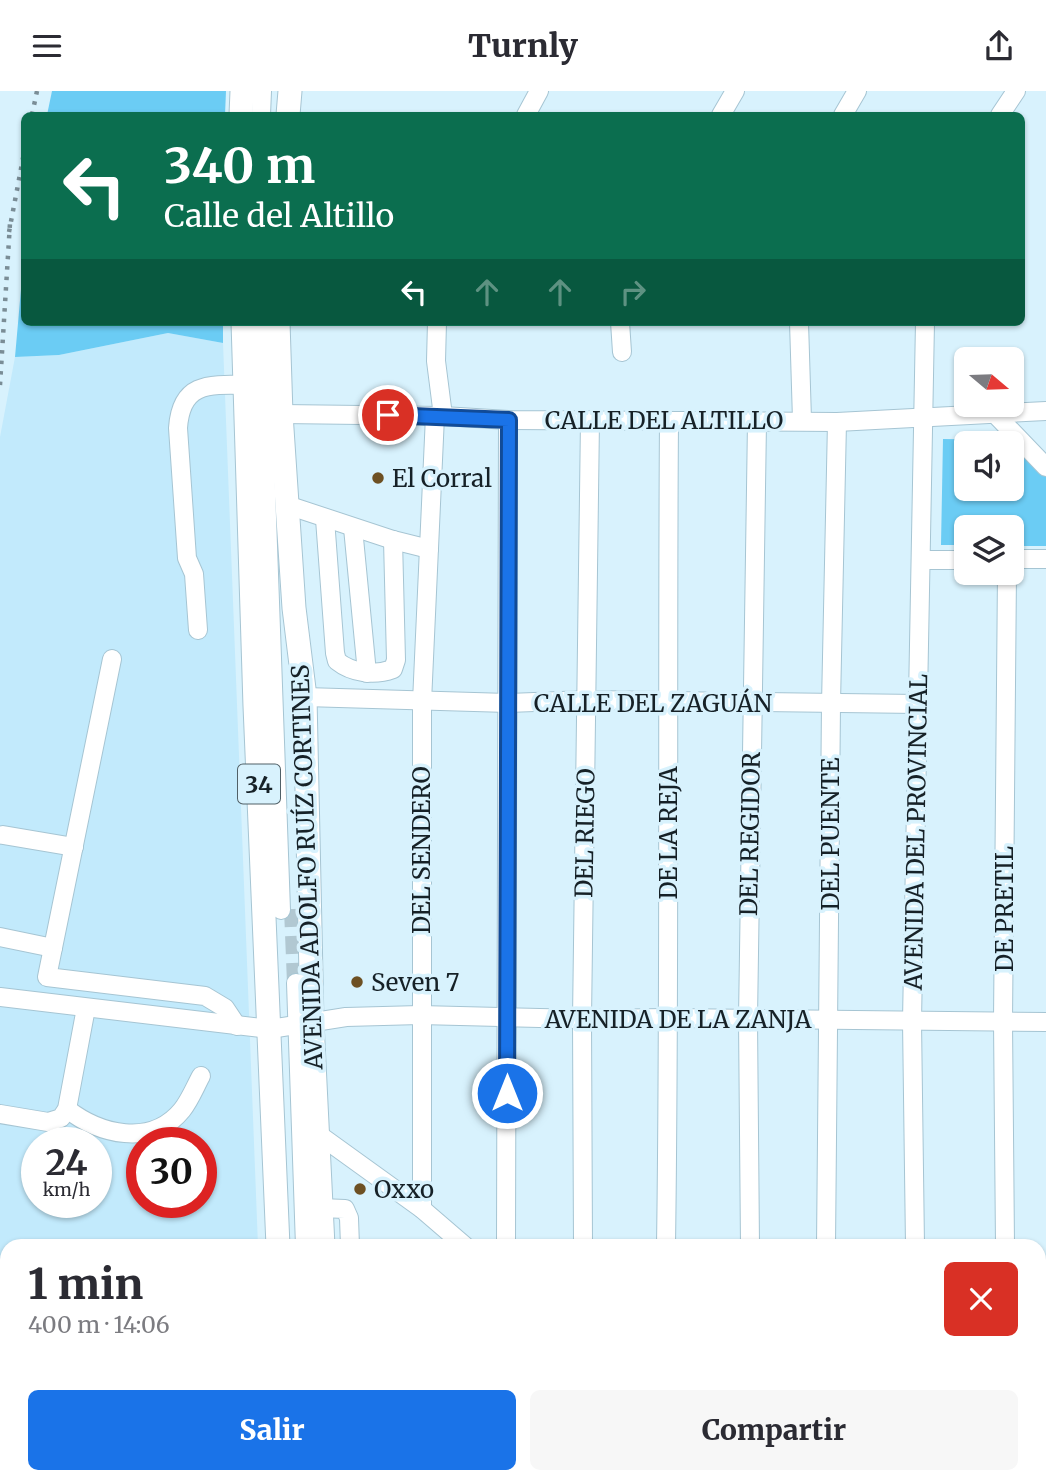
<!DOCTYPE html>
<html lang="es">
<head>
<meta charset="utf-8">
<style>
  :root { --surface:#fff; --page:#f7f7f7; --text:#2b2b33; --muted:#7c7c81; --accent:#1a73e8 }
  body { margin:0; font-family:Merriweather,serif; background:var(--page); color:var(--text); height:100vh; display:flex; flex-direction:column; font-size:26px; white-space:nowrap }
  * { box-sizing:border-box; margin:0 }
  p { font-size:23px; color:var(--muted) }
  .icon { flex:none; width:38px; height:38px; fill:none; stroke:currentColor; stroke-width:2; stroke-linecap:round; stroke-linejoin:round }
  .map { position:relative; flex:1; overflow:hidden }
  .sheet { position:absolute; left:0px; top:1148px; width:1046px; height:245px; display:flex; flex-direction:column; background:var(--surface); border-radius:21px 21px 0 0; box-shadow:0 2px 5px #0004 }
  .sheet>* { flex:none }
  .hud { position:absolute; left:21px; top:21px; width:1004px; height:214px; border-radius:10px; box-shadow:0 2px 5px #0004; background:#0b6e4f; color:#fff; overflow:hidden }
  .needle { width:46px; rotate:109deg }
  .fabs { position:absolute; left:954px; top:256px; display:grid; gap:14px }
  .fabs a { display:grid; place-items:center; width:70px; height:70px; border-radius:10px; background:var(--surface); box-shadow:0 2px 5px #0004; font-size:35px }
  .speed { position:absolute; left:21px; top:1036px; display:flex; gap:14px; font-size:35px; font-weight:700; text-align:center }
  .speed>* { display:grid; place-content:center; width:91px; height:91px; border-radius:50%; background:var(--surface); box-shadow:0 2px 5px #0004; line-height:1 }
  .speed small { font-size:18px; font-weight:400 }
  .speed .limit { border:10px solid #d22; background:#fff; color:#111 }
  .pin { position:absolute; display:grid; place-items:center; width:60px; height:60px; color:#fff; margin:-30px; border:4px solid #fff; border-radius:50%; box-shadow:0 2px 7px #0007 }
  .me { position:absolute; width:77px; margin:-38px; rotate:0deg; stroke-linejoin:round; filter:drop-shadow(0 0 5px #0008) }
  .turn { display:flex; align-items:center; gap:24px; height:147px; padding:0 28px; font-size:32px }
  .turn .icon { width:91px; height:91px; stroke-width:2.5 }
  .turn b { display:block; font-size:49px; line-height:60px }
  .lanes { display:flex; align-items:center; height:66px; padding:0 28px; background:#0003; justify-content:center; gap:35px; direction:ltr }
  .lanes .off { opacity:.35 }
  .round { display:grid; place-items:center; flex:none; width:74px; height:74px; border-radius:10px; background:var(--page) }
  .summary { display:flex; align-items:center; justify-content:space-between; height:119px; padding:0 28px }
  h1 { font-size:42px; font-weight:800; line-height:52px }
  .cta { display:flex; gap:14px; margin-top:auto; padding:14px 28px }
  .cta a { flex:1; height:80px; border-radius:10px; background:var(--accent); color:#fff; font-size:28px; font-weight:800; line-height:80px; text-align:center }
  .cta a+a { background:var(--page); color:var(--text) }
  header { display:flex; justify-content:space-between; align-items:center; height:91px; padding:0 28px; background:var(--surface); font-size:32px; font-weight:800 }
  .map>svg:first-child { display:block }
  .built { fill:#c2eafc; fill-rule:evenodd }
  .green { fill:#6bccf4; fill-rule:evenodd }
  .lines { fill:none; stroke-linecap:round; stroke-linejoin:round }
  .minor-tunnel { stroke:#b1c8d2; stroke-width:18; stroke-dasharray:18 9; stroke-linecap:butt }
  .minor-casing { stroke:#a6c5d3; stroke-width:20 }
  .major-casing { stroke:#a6c5d3; stroke-width:25 }
  .minor { stroke:#fff; stroke-width:18 }
  .major { stroke:#fff; stroke-width:23 }
  .rail { stroke:#7a8d96; stroke-width:4.5; stroke-dasharray:3.5 7; stroke-linecap:butt }
  .route-casing { stroke:#114b97; stroke-width:18 }
  .route { stroke:#1a73e8; stroke-width:12 }
  .poi-dot { fill:#6d5023; stroke:#d8f2fd; stroke-width:2.5 }
  .labels { text-anchor:middle; dominant-baseline:central; stroke-width:7; stroke-linejoin:round; paint-order:stroke }
  .shield { fill:#d8f2fd; stroke:#506067; stroke-width:2 }
  .shield-label { font-size:23px; font-weight:bold; fill:#162127 }
  .street-label { font-size:24px; fill:#162127; stroke:#d8f2fd }
  .poi-label { font-size:24px; fill:#162127; stroke:#d8f2fd; text-anchor:start }
</style>
</head>
<body>
<header><svg class="icon" aria-label="menu" viewBox="0 0 24 24"><path d="M4 6h16M4 12h16M4 18h16"/></svg>Turnly<svg class="icon" aria-label="share" viewBox="0 0 24 24"><path d="M12 15V3M7 8l5-5 5 5M5 13v7h14v-7"/></svg></header>
<div class="map">
<svg width="1046" height="1393" viewBox="0 0 1046 1393">
  <rect width="100%" height="100%" fill="#d8f2fd"/>
  <path class="built" d="M168 242 223 252 258 1155H7V1386H267V1393H0V346L15 266 59 264ZM37 1052H96V1111H37ZM142 1052H201V1111H142Z"/>
  <g class="green">
    <path d="M52 0H226L225 24H47Z"/>
    <path d="M24 164V231H223V252L168 242 59 264 15 266Z"/>
    <path d="M943 348 1012 349 1046 386V455H1012V436H966V454H941ZM966 352H1012V397H966Z"/>
    <rect x="860" y="1386" width="166" height="7"/>
  </g>
  <g class="lines">
    <path class="minor-tunnel" d="M293 818 296 892"/>
    <g class="minor-casing">
      <g id="minor">
        <path d="M261 24 262 0"/>
        <path d="M526 24 539 0"/>
        <path d="M721 24 735 0"/>
        <path d="M843 24 857 0"/>
        <path d="M1000 24 1016 0"/>
        <path d="M260 231 281 819"/>
        <path d="M437 231 436 270 443 325"/>
        <path d="M620 231 622 261"/>
        <path d="M799 231 802 329"/>
        <path d="M281 323 443 325 508 329 837 331 1046 320"/>
        <path d="M996 324 1046 376"/>
        <path d="M287 414 393 449 429 458"/>
        <path d="M325 428 335 562 337 570C352 582 374 585 393 578L396 569 393 449"/>
        <path d="M353 437 367 582"/>
        <path d="M1012 468H1046"/>
        <path d="M921 469H966"/>
        <path d="M198 539 194 483 187 467 178 337C181 293 206 293 245 294"/>
        <path d="M112 568 47 886 205 905 225 917 237 935"/>
        <path d="M305 606 508 612 587 609 918 613"/>
        <path d="M3 744 74 756"/>
        <path d="M0 846 53 857"/>
        <path d="M296 892 305 1155"/>
        <path d="M0 906 270 938 346 926 420 924 582 928 669 927 1046 931"/>
        <path d="M67 1018C99 1043 151 1057 182 1019 190 1009 195 996 201 985"/>
        <path d="M0 1023 48 1031 61 1027 67 1018 86 917"/>
        <path d="M318 1043 422 1118 465 1155"/>
        <path d="M321 1117 345 1118 349 1127 350 1155"/>
        <path d="M422 1118V611L435 325"/>
        <path d="M506 1155 508 329"/>
        <path d="M583 1155 582 928 590 329"/>
        <path d="M666 1155C670 880 667 605 669 330"/>
        <path d="M750 1155 748 928 757 331"/>
        <path d="M826 1155 831 613 837 331"/>
        <path d="M915 1155 912 930 925 231"/>
        <path d="M1005 1155 1003 930 1007 481"/>
        <path d="M1040 1261 1046 1264"/>
        <path d="M1040 1283 1041 1393"/>
        <path d="M206 1386 247 1393"/>
        <path d="M315 1386V1393"/>
        <path d="M349 1386V1393"/>
        <path d="M469 1386V1393"/>
        <path d="M564 1386V1393"/>
        <path d="M754 1386V1393"/>
        <path d="M0 1387 54 1393"/>
        <path d="M184 1393 189 1386"/>
        <path d="M659 1393V1386"/>
      </g>
    </g>
    <g class="major-casing">
      <g id="major">
        <path d="M241 24 242 0"/>
        <path d="M288 24 290 0"/>
        <path d="M243 231 255 615 278 1155"/>
        <path d="M278 231 281 323 294 517 305 606 312 931 323 1155"/>
        <path d="M286 1386V1393"/>
        <path d="M335 1386V1393"/>
      </g>
    </g>
    <use href="#minor" class="minor"/>
    <use href="#major" class="major"/>
    <g class="rail">
      <path d="M32 24 37 0"/>
      <path d="M9 141 24 62"/>
      <path d="M0 294 10 132"/>
    </g>
  </g>
  <g class="lines">
    <g class="route-casing">
      <path id="route" d="M388 324 509 329 507 1002"/>
    </g>
    <use href="#route" class="route"/>
  </g>
  <g class="poi-dot">
    <circle cx="378" cy="387" r="7"/>
    <circle cx="357" cy="891" r="7"/>
    <circle cx="360" cy="1098" r="7"/>
  </g>
  <g class="labels">
    <rect class="shield" x="238" y="673.5" width="42" height="39" rx="5"/>
    <g class="shield-label">
      <text x="259" y="693">34</text>
    </g>
    <g class="street-label">
      <text x="664" y="329">CALLE DEL ALTILLO</text>
      <text x="653" y="612">CALLE DEL ZAGUÁN</text>
      <text transform="translate(916 741) rotate(-89)">AVENIDA DEL PROVINCIAL</text>
      <text transform="translate(585 742) rotate(-89)">DEL RIEGO</text>
      <text transform="translate(668 742) rotate(-90)">DE LA REJA</text>
      <text transform="translate(750 743) rotate(-89)">DEL REGIDOR</text>
      <text transform="translate(830 743) rotate(-90)">DEL PUENTE</text>
      <text transform="translate(421 759) rotate(-90)">DEL SENDERO</text>
      <text transform="translate(307 776) rotate(-92)">AVENIDA ADOLFO RUÍZ CORTINES</text>
      <text transform="translate(1004 818) rotate(-90)">DE PRETIL</text>
      <text x="678" y="928">AVENIDA DE LA ZANJA</text>
    </g>
    <g class="poi-label">
      <text x="392" y="387">El Corral</text>
      <text x="371" y="891">Seven 7</text>
      <text x="374" y="1098">Oxxo</text>
    </g>
  </g>
</svg>
<div class="fabs">
<a><svg class="needle" viewBox="-14 -14 28 28"><path d="M0-13l5 13h-10z" fill="#e53935"/><path d="M0 13l5-13h-10z" fill="#7c7c81"/></svg></a>
<a><svg class="icon" aria-label="sound" viewBox="0 0 24 24"><path d="M4 9h4l5-4v14l-5-4H4zM17 9q2 3 0 6"/></svg></a>
<a><svg class="icon" aria-label="layers" viewBox="0 0 24 24"><path d="M12 4l9 5-9 5-9-5zM3 14l9 5 9-5"/></svg></a>
</div>
<div class="speed"><div>24<small>km/h</small></div><div class="limit">30</div></div>
<div class="pin" style="left:388px;top:324px;background:#d93025"><svg class="icon" aria-label="arrive" viewBox="0 0 24 24"><path d="M6 21V4h12l-3 4 3 4H6"/></svg></div>
<svg class="me" style="left:507px;top:1002px" viewBox="-20 -20 40 40"><circle r="17" fill="#1a73e8" stroke="#fff" stroke-width="3"/><path d="M0-11L8 9 0 5-8 9z" fill="#fff"/></svg>
<div class="hud">
<div class="turn"><svg class="icon" aria-label="left" viewBox="0 0 24 24"><path d="M17 20v-9H6M10 6l-5 5 5 5"/></svg><div><b>340 m</b>Calle del Altillo</div></div>
<div class="lanes"><svg class="icon" aria-label="left" viewBox="0 0 24 24"><path d="M17 20v-9H6M10 6l-5 5 5 5"/></svg><svg class="icon off" aria-label="ahead" viewBox="0 0 24 24"><path d="M12 20V5M6 11l6-6 6 6"/></svg><svg class="icon off" aria-label="ahead" viewBox="0 0 24 24"><path d="M12 20V5M6 11l6-6 6 6"/></svg><svg class="icon off" aria-label="right" viewBox="0 0 24 24"><path d="M7 20v-9h11M14 6l5 5-5 5"/></svg></div>
</div>
<section class="sheet">
<div class="summary"><div><h1>1 min</h1><p>400 m · 14:06</p></div><a class="round" style="background:#d93025;color:#fff"><svg class="icon" aria-label="close" viewBox="0 0 24 24"><path d="M6 6l12 12M18 6L6 18"/></svg></a></div>
<div class="cta"><a>Salir</a><a>Compartir</a></div>
</section>
</div>
</body>
</html>
